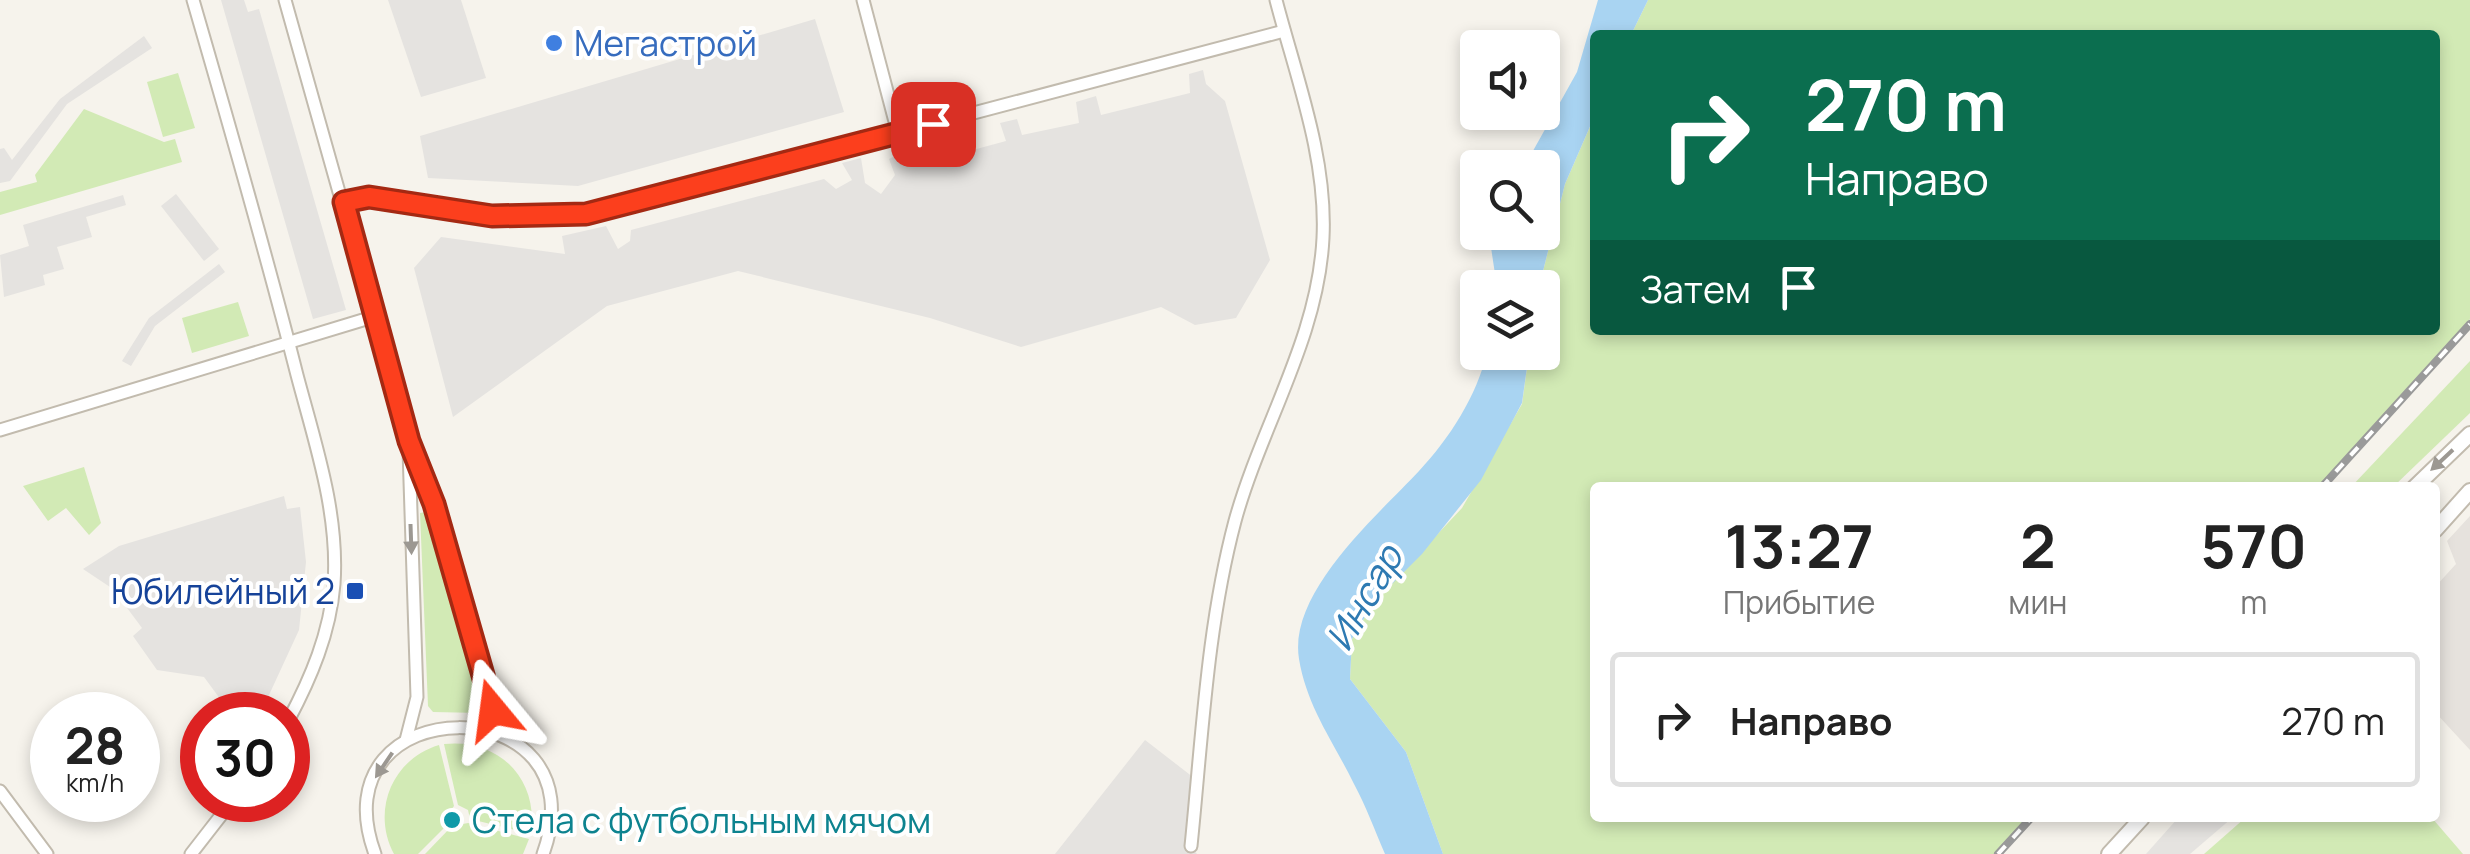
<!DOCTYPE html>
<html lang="ru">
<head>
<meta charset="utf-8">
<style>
  :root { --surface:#fff; --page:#f6f6f6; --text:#222; --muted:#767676; --line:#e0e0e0 }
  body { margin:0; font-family:Manrope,sans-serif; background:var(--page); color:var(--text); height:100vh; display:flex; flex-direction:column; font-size:38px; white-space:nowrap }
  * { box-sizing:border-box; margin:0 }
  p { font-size:32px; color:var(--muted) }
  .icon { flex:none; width:55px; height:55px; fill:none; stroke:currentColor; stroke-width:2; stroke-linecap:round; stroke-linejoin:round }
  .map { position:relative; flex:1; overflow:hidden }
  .details { position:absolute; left:1590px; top:482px; width:850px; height:340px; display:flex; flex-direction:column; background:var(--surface); border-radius:10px; box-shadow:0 5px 15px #0003 }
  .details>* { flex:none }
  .top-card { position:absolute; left:1590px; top:30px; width:850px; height:305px; border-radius:10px; box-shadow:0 5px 15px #0003; background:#0b6e4f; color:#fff; overflow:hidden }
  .controls { position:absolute; left:1460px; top:30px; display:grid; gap:20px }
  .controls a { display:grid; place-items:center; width:100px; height:100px; border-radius:10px; background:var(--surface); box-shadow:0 5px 15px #0003; font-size:50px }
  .speed { position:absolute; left:30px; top:692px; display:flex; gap:20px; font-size:50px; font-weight:700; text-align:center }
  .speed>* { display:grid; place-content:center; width:130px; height:130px; border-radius:50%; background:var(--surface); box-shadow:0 5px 15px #0003; line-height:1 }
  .speed small { font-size:25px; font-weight:400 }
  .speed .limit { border:15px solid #d22; background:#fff; color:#111 }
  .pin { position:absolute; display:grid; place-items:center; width:85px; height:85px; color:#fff; margin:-42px; border-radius:20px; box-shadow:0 5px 15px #0006 }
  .me { position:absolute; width:110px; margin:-55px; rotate:344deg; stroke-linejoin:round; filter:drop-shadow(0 0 8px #0008) }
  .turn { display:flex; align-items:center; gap:35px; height:210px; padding:0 50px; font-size:45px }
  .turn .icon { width:130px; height:130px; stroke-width:2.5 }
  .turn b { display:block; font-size:70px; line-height:85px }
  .then { display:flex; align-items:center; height:95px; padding:0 50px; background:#0003; gap:20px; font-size:38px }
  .eta { display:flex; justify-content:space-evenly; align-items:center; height:170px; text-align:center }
  .eta b { font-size:60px; font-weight:700; line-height:70px }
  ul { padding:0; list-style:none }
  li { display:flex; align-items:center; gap:30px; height:135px; margin:0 20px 15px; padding:0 30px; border:5px solid var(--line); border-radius:10px }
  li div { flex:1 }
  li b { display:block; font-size:38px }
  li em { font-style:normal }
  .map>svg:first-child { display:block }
  .industrial { fill:#e6e2dd }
  .green { fill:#d2eab5 }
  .parking { fill:#e5e3e0 }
  .water { fill:#a9d4f2 }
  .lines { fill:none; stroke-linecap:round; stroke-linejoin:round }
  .minor-casing { stroke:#c2bbae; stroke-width:15 }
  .tertiary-casing { stroke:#c2bbae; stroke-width:18 }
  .minor { stroke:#fff; stroke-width:11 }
  .tertiary { stroke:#fff; stroke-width:14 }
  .rail-casing { stroke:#9a9a9a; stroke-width:8 }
  .rail { stroke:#fff; stroke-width:4; stroke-dasharray:11; stroke-linecap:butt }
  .oneway { fill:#9c9892 }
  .route-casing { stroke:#a42913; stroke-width:25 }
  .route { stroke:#fc3f1d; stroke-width:18 }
  .shop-dot { fill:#3f7fe0; stroke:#fff; stroke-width:4 }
  .transit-dot { fill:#1a4fb4; stroke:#fff; stroke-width:4 }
  .culture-dot { fill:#0f9aa8; stroke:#fff; stroke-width:4 }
  .labels { text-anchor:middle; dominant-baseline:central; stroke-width:8; stroke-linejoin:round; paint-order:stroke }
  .shop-label { font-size:35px; fill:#366cbe; stroke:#fff; text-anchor:start }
  .transit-label { font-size:35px; fill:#164399; stroke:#fff; text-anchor:end }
  .culture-label { font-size:35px; fill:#0d838f; stroke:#fff; text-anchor:start }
  .water-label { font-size:38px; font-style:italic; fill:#2e7ab2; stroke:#fff }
</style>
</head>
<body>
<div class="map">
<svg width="2470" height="854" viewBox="0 0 2470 854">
  <rect width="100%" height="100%" fill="#f6f3ec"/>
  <path class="industrial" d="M2470 516V750L2435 712V587L2456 564 2447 541Z"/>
  <g class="green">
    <path d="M1648 0H2470V319L2318 487 1595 488V818H2026L1994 854H1443L1406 752 1350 679 1352 639 1373 603 1462 508 1522 404 1529 353 1542 352 1539 287 1565 184 1595 115V330H2435V35H1631Z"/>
    <path d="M178 73 195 128 163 137 147 82Z"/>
    <path d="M84 109 164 142 175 139 182 162 0 215V192L37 182 35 175Z"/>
    <path d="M238 302 249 336 192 353 182 318Z"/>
    <path d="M2470 361V413L2393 487H2351Z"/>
    <path d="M84 467 101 523 89 535 66 508 48 521 23 486Z"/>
    <path d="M426 512 483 708 480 713 433 712 428 706 420 513Z"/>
    <path d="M444 744C499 738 539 779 531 834L470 819 468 810 458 805Z"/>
    <path d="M439 745 454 806 447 815 449 823 418 854H394C371 811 392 759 439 745Z"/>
    <path d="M2245 818H2432L2463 854H2204Z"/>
    <path d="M468 823 529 839 523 854H425L452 826Z"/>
  </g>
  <g class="parking">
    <path d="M221 0H244L248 12 259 9 346 310 313 319Z"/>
    <path d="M388 0H461L486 78 421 97Z"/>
    <path d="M815 19 844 112 578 186 428 178 420 136Z"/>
    <path d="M144 36 152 48 67 104 10 181 0 183V149L4 148 12 160 60 99Z"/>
    <path d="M1203 70 1206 84 1225 101 1270 260 1236 318 1195 325 1161 307 1021 347 930 318 738 271 607 306 453 417 414 268 441 237 565 254 562 236 606 226 618 249 630 241 631 230 824 179 836 189 852 180 842 163 861 158 865 183 881 194 895 175 889 159 904 151 910 167 1006 141 1000 123 1017 119 1022 135 1079 123 1076 102 1096 96 1101 115 1190 93 1189 74Z"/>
    <path d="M176 194 219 249 204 261 161 206Z"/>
    <path d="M123 195 126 205 86 217 92 237 57 247 64 269 43 275 45 285 4 297 0 255 29 246 23 225Z"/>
    <path d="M219 264 225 272 155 326 131 366 122 361 149 318Z"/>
    <path d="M284 496 287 509 300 507 306 562 299 630 263 708 257 715H232L204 677 157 670 133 636 142 628 113 589 83 569 119 546Z"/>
    <path d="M1145 740 1198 781 1191 846 1197 854H1055Z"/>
    <path d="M2178 818H2232L2190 854H2146Z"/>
  </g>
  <g class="water">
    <path d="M1598 0H1648L1631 35H1595V115L1565 184 1539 287H1497L1490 241 1493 233 1542 232V168L1524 167 1577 72Z"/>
    <path d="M1487 352 1529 353 1522 403 1481 480 1422 554 1373 603 1352 639 1350 679 1406 752 1443 854H1385C1375 831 1366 806 1354 784 1333 741 1307 707 1299 659 1288 592 1378 515 1419 471 1449 439 1477 396 1487 352Z"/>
  </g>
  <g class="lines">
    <g class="minor-casing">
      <g id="minor">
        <path d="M193 0C229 124 265 249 297 375 315 443 339 513 334 584 330 633 311 678 288 721"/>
        <path d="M285 0 409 441 434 504 493 710 512 741"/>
        <path d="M863 0 898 133"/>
        <path d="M344 202 369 197 492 216 562 217 603 211 1284 31"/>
        <path d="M0 430 376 316"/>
        <path d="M406 740 417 697 409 450"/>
        <path d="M0 791 47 854"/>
        <path d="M1191 846C1202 739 1207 626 1235 521 1261 426 1318 339 1323 238 1327 157 1296 77 1276 0"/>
        <path d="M191 854 233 800"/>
        <path d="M375 854C313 686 604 685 543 854"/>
      </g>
    </g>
    <g class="tertiary-casing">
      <g id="tertiary">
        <path d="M2414 488 2470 434"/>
        <path d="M2435 530 2470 491"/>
        <path d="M2109 854 2142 818"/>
      </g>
    </g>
    <use href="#minor" class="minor"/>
    <use href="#tertiary" class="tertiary"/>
    <g class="rail-casing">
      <g id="rail">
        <path d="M2321 488 2470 324"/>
        <path d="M1998 854 2031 818"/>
      </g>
    </g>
    <use href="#rail" class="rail"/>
  </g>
  <defs><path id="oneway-solid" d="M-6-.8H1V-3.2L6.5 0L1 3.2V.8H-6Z" transform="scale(2.5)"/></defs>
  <g class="oneway">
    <use href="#oneway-solid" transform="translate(2442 460) rotate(137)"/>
    <use href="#oneway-solid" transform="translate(411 539) rotate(88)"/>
    <use href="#oneway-solid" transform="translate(384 765) rotate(124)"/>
  </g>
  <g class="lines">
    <g class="route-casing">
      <path id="route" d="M493 710 434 504 409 441 344 202 369 197 492 216 586 214 933 124"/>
    </g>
    <use href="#route" class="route"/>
  </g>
  <circle class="shop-dot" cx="554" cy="43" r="10"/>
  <rect class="transit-dot" x="345" y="581" width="20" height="20" rx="5"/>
  <circle class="culture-dot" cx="452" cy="820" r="10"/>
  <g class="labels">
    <g class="shop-label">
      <text x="574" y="43">Мегастрой</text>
    </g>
    <g class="transit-label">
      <text x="335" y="591">Юбилейный 2</text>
    </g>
    <g class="culture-label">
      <text x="472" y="820">Стела с футбольным мячом</text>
    </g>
    <g class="water-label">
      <text transform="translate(1363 597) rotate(-60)">Инсар</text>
    </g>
  </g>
</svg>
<div class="controls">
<a><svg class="icon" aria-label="sound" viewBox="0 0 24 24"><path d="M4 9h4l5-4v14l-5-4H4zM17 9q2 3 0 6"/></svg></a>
<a><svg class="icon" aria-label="search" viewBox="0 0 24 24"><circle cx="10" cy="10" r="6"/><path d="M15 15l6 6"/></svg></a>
<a><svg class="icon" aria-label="layers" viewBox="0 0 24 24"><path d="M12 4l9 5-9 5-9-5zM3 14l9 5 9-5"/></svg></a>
</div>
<div class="speed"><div>28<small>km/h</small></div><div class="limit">30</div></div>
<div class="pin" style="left:933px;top:124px;background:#d93025"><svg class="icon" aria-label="arrive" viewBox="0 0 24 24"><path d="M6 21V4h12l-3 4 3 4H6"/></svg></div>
<svg class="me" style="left:493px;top:710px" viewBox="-20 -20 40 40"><path d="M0-17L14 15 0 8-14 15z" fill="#fc3f1d" stroke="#fff" stroke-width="4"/></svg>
<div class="top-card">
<div class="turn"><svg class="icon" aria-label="right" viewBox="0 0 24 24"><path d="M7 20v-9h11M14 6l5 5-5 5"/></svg><div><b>270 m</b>Направо</div></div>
<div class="then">Затем<svg class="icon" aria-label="arrive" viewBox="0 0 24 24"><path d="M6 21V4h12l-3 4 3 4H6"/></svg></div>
</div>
<section class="details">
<div class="eta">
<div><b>13:27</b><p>Прибытие</p></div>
<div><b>2</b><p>мин</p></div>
<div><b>570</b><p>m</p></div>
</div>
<ul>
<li><svg class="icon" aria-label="right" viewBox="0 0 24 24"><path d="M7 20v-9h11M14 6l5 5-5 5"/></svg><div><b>Направо</b></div><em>270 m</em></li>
</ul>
</section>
</div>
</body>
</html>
